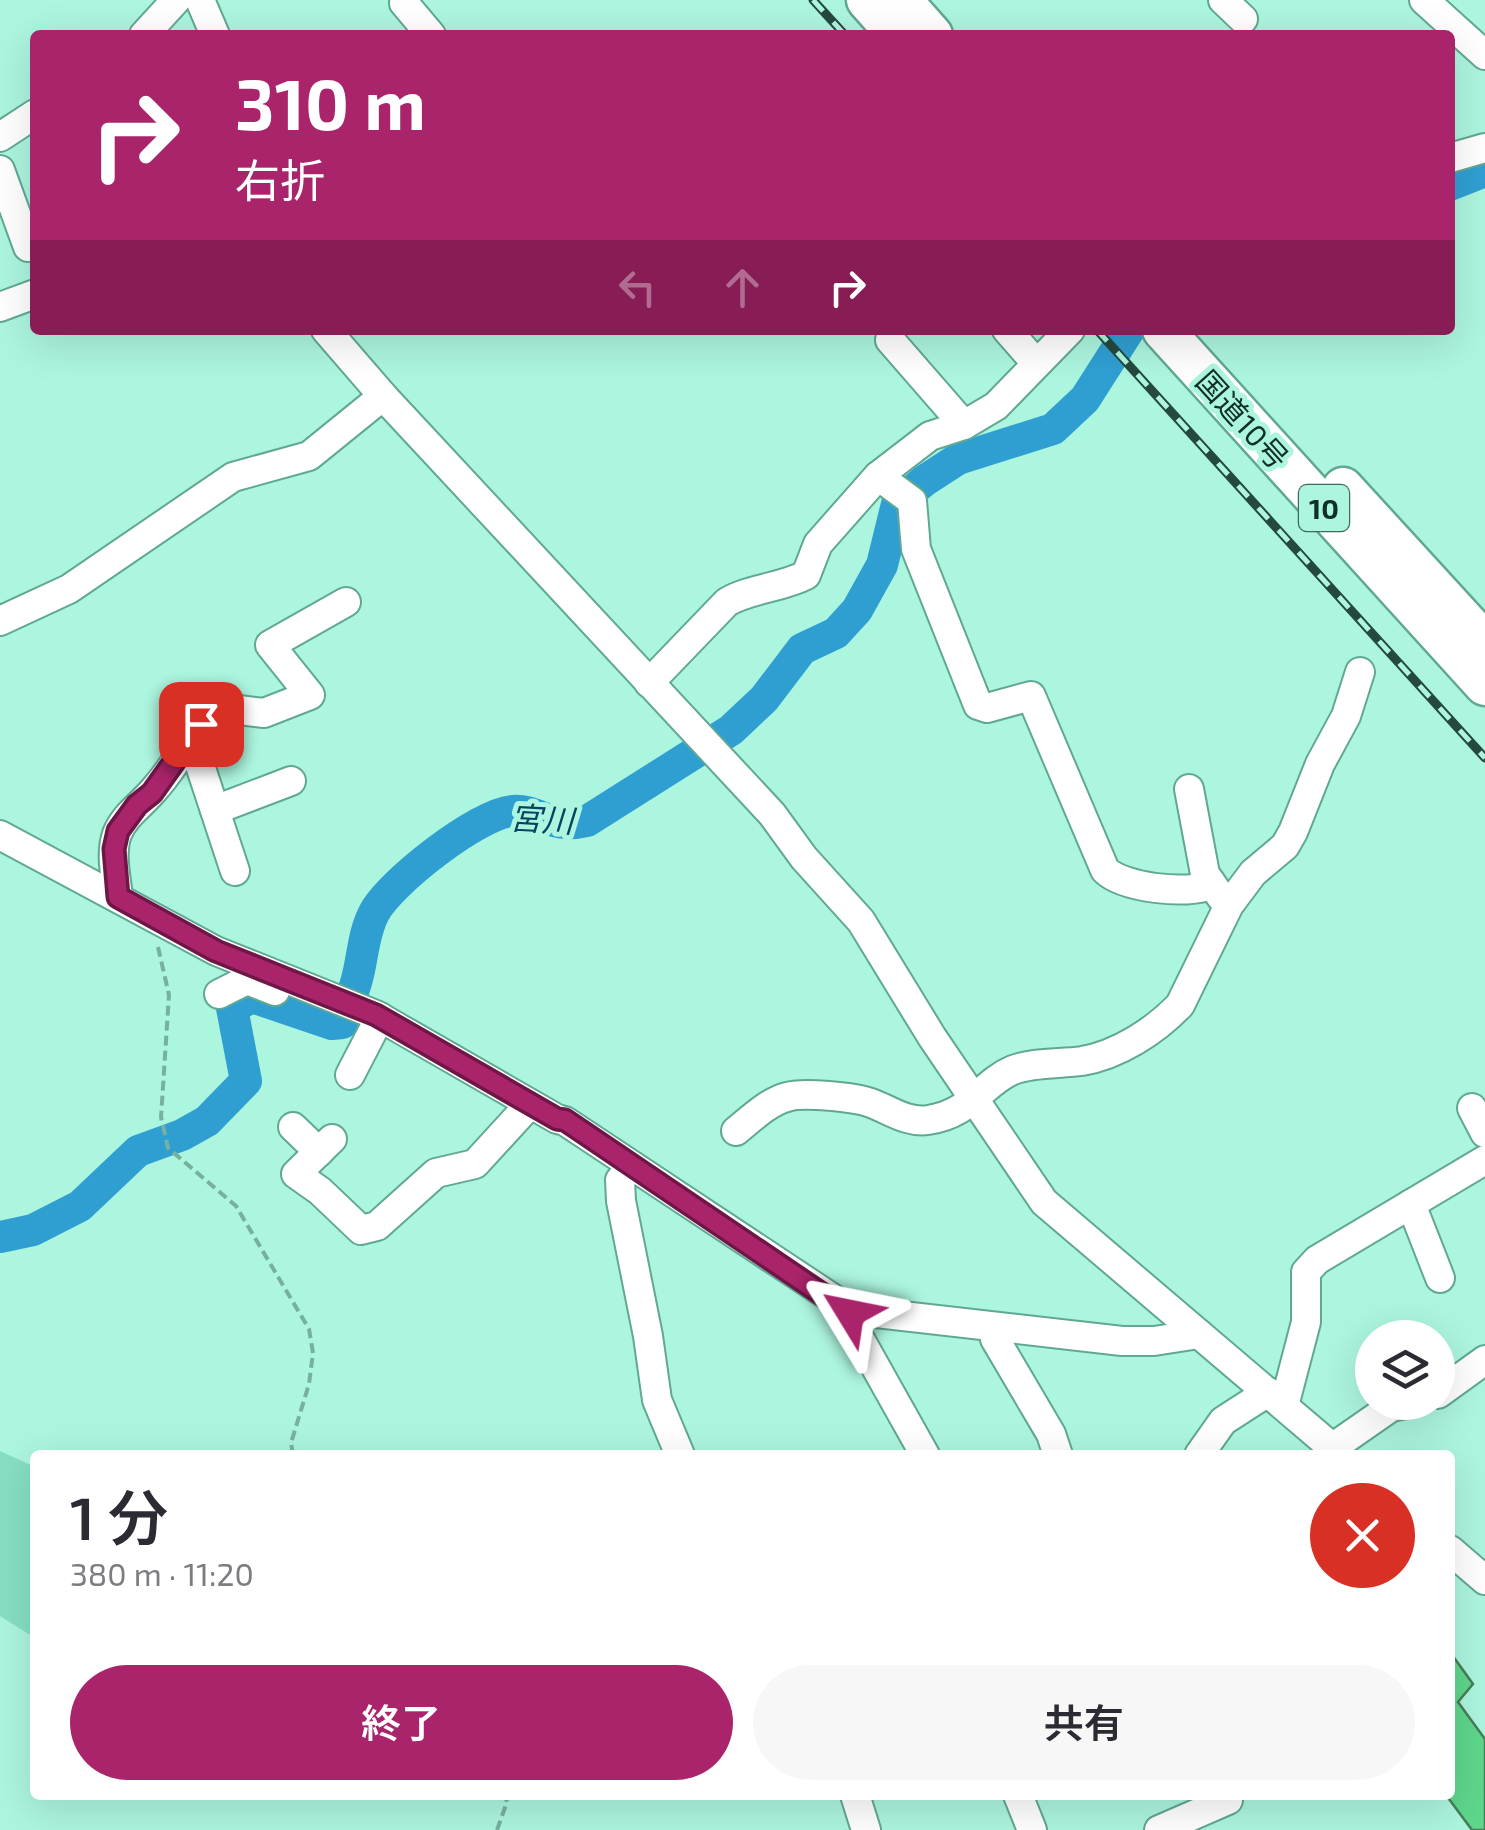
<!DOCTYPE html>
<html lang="ja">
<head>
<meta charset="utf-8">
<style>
  :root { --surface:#fff; --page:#f7f7f7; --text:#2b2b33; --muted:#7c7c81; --accent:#aa246b }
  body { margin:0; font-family:"Exo 2","Noto Sans JP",sans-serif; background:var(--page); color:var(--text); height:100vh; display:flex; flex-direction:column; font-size:38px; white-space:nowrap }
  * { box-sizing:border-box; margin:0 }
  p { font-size:32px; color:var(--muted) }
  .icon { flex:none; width:55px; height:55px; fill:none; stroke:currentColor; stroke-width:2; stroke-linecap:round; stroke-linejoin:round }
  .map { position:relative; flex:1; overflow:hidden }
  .panel { position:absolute; left:30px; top:1450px; width:1425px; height:350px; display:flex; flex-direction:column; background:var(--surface); border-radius:10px; box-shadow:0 10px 40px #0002 }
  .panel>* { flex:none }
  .banner { position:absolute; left:30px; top:30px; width:1425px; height:305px; border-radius:10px; box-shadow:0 10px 40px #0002; background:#aa246b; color:#fff; overflow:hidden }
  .fabs { position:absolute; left:1355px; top:1320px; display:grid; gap:20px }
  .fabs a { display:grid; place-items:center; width:100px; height:100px; border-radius:50%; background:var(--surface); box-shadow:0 10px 40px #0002; font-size:50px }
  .pin { position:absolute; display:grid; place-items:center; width:85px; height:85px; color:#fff; margin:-42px; border-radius:20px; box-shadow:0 5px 15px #0006 }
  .me { position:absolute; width:110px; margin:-55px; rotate:305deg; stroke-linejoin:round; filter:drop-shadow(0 0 8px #0008) }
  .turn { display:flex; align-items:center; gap:35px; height:210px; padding:0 40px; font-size:45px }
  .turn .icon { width:130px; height:130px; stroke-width:2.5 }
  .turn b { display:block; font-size:70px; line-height:85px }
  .lanes { display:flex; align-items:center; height:95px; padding:0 40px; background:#0003; justify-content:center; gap:50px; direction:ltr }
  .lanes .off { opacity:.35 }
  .round { display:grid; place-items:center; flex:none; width:105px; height:105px; border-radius:52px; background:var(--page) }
  .head { display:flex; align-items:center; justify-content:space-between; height:170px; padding:0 40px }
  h1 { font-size:60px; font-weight:600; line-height:75px }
  .primary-button { display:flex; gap:20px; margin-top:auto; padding:20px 40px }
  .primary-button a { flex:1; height:115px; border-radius:60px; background:var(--accent); color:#fff; font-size:40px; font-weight:600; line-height:115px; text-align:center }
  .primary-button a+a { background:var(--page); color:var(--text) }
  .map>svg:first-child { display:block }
  .green { fill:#86dfc5 }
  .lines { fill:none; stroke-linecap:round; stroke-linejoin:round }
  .river { stroke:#2f9fd2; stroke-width:32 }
  .building { fill:#5dd78b; stroke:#487d59; stroke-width:2.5 }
  .minor-casing { stroke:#60a894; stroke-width:32 }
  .highway-casing { stroke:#60a894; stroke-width:45 }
  .path { stroke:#76b19f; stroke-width:4; stroke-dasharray:10 5; stroke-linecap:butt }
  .minor { stroke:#fff; stroke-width:28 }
  .highway { stroke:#fff; stroke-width:40 }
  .rail-casing { stroke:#25493f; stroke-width:9 }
  .rail { stroke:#acf5df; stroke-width:5; stroke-dasharray:15; stroke-linecap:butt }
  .route-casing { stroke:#6e1746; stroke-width:25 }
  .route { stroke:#aa246b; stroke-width:18 }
  .labels { text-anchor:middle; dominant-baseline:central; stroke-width:10; stroke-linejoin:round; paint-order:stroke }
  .shield { fill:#acf5df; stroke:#3f6a5e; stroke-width:2.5 }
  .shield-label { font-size:28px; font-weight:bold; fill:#102f27 }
  .street-label { font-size:30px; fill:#102f27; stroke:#acf5df }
  .water-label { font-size:32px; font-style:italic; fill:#064560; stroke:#acf5df }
</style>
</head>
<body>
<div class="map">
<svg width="1485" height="1830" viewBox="0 0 1485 1830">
  <rect width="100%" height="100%" fill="#acf5df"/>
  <path class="green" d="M0 1451 35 1467V1638L0 1616Z"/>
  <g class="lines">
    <g class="river">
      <path d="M1450 185 1485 171"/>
      <path d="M0 1237 33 1230 80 1206 138 1151 182 1135 207 1121 246 1081 232 1008 252 997 332 1024 342 1023C347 1008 353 994 357 979 363 957 363 934 374 913 389 883 479 813 513 811 539 809 550 830 587 821L731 730 764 699 802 649 836 633 857 610 882 565 897 504 924 481 958 459 1053 429 1085 399 1129 330"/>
    </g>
  </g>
  <path class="building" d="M1450 1652 1473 1684 1458 1702 1485 1739V1830H1472L1446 1795H1450Z"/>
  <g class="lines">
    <g class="minor-casing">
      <g id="minor">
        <path d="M200 0 215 35"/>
        <path d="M1223 0 1243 19"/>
        <path d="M1424 0 1485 55"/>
        <path d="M404 3 431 35"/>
        <path d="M144 35 176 0"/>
        <path d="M0 137 35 114"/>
        <path d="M1450 158 1485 148"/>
        <path d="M0 170 28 247 35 243"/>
        <path d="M0 307 35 294"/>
        <path d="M326 330 383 396 772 814 804 858 861 921 932 1037 1044 1202 1341 1455"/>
        <path d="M1007 330 1036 363"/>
        <path d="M890 340 964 425"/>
        <path d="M878 476 912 501 916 549 978 705 987 708 1031 696 1105 870C1123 888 1188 895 1210 885"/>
        <path d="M0 621 69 589 233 477 309 456 383 396"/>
        <path d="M649 683 727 602C751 588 781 588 806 575L818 544 878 476 930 436 964 425 996 406 1070 330"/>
        <path d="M191 738 235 871"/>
        <path d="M1189 789 1205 874 1221 897"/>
        <path d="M215 810 291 781"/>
        <path d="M0 835 216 951 376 1015 557 1119 565 1121 850 1310 1122 1341H1154L1199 1334"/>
        <path d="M118 897C116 877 110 854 117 834 124 816 140 806 152 792 179 763 189 732 223 708L264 713 310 695 270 645 346 602"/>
        <path d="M219 994 247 980 275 991"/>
        <path d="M350 1075 380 1017"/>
        <path d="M1472 1108 1485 1133"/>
        <path d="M293 1127 319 1152"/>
        <path d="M736 1131C751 1119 768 1102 787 1097 802 1092 855 1097 871 1103 890 1110 907 1123 928 1120 971 1114 982 1083 1013 1070 1033 1062 1060 1064 1082 1061 1118 1055 1155 1031 1180 1005L1229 905 1253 873 1285 846 1293 832 1320 764 1346 716 1360 672"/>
        <path d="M332 1139 296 1174 320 1191 361 1230 377 1226 436 1173 475 1164 530 1104"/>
        <path d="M632 1166 620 1180 621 1201 648 1336 657 1400 680 1455"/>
        <path d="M1411 1204 1440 1278"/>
        <path d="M850 1310 856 1332 925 1455"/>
        <path d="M993 1327 995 1339 1051 1434 1058 1455"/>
        <path d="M1438 1394 1485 1360"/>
        <path d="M1284 1406 1306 1322V1272L1317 1260 1485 1160"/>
        <path d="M1332 1448 1391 1407 1416 1402"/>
        <path d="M1199 1455 1223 1421 1268 1392"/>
        <path d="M1450 1550 1485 1580"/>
        <path d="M855 1795 866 1830"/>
        <path d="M1018 1795 1032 1830"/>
        <path d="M1159 1830 1228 1800"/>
      </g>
    </g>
    <g class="highway-casing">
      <g id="highway">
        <path d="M867 0 898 35"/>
        <path d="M901 0 932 35"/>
        <path d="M1163 330 1485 685"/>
        <path d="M1343 488 1485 643"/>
      </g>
    </g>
    <g class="path">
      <path d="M158 947 169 995 161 1117 168 1148 236 1206 309 1329 313 1353 309 1384 291 1443 293 1455"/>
      <path d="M497 1830 507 1802 505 1795"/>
    </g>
    <use href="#minor" class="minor"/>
    <use href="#highway" class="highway"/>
    <g class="rail-casing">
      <g id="rail">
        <path d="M813 0 845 35"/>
        <path d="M1097 330 1485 758"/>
      </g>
    </g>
    <use href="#rail" class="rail"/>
  </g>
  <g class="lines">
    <g class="route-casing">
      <path id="route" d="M201 724 152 793 137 805 118 831 114 849 118 897 216 951 376 1015 557 1119 565 1120 850 1313"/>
    </g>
    <use href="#route" class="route"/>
  </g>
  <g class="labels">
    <rect class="shield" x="1299" y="485" width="50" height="46" rx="8"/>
    <g class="shield-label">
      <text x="1324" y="508">10</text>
    </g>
    <g class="street-label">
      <text transform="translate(1243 419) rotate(48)">国道10号</text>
    </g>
    <g class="water-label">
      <text transform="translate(542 818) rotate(3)">宮川</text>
    </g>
  </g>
</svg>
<div class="fabs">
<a><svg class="icon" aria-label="layers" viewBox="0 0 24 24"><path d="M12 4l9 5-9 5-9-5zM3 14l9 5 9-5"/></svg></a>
</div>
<div class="pin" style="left:201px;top:724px;background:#d93025"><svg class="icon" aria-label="arrive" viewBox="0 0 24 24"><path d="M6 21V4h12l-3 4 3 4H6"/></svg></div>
<svg class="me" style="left:850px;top:1313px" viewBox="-20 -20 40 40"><path d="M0-17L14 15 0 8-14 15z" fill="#aa246b" stroke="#fff" stroke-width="4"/></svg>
<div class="banner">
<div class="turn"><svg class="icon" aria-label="right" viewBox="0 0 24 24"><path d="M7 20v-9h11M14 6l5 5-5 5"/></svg><div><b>310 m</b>右折</div></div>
<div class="lanes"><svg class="icon off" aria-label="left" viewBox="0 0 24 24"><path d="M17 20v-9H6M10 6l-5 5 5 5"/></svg><svg class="icon off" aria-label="ahead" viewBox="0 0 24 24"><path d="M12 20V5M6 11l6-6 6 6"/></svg><svg class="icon" aria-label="right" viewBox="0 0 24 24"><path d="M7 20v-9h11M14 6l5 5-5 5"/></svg></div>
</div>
<section class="panel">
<div class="head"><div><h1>1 分</h1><p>380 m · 11:20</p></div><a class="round" style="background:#d93025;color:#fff"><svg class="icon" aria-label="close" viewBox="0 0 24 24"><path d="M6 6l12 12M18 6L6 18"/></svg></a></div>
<div class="primary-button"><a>終了</a><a>共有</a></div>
</section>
</div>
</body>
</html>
